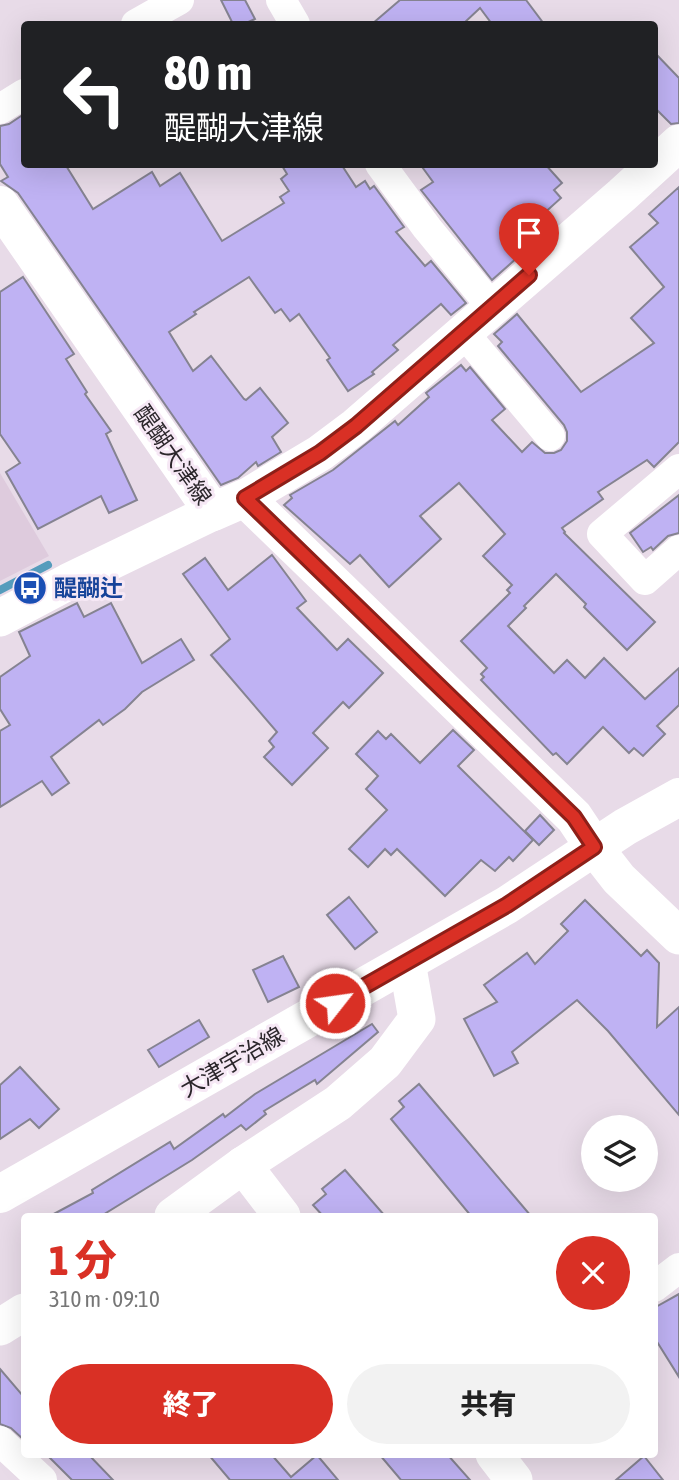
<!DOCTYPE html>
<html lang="ja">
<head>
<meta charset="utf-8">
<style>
  :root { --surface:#fff; --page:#f2f2f2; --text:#222; --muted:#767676; --accent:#d93025 }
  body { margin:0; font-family:"Asap Condensed","Noto Sans JP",sans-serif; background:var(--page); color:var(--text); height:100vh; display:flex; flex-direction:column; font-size:26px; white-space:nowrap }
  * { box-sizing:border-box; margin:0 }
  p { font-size:23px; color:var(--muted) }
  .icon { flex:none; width:38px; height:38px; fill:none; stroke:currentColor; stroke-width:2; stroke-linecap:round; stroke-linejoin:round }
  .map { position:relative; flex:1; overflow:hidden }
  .drawer { position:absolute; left:21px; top:1213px; width:637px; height:245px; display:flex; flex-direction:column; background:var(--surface); border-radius:7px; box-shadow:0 7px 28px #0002 }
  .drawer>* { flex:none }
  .banner { position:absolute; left:21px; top:21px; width:637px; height:147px; border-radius:7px; box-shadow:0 7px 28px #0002; background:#202124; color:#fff; overflow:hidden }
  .fabs { position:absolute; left:581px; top:1115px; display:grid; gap:14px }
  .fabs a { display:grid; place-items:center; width:77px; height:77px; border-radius:50%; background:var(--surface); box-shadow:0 7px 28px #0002; font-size:35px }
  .pin { position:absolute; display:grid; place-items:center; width:60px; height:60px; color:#fff; margin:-72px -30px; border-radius:50% 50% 50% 0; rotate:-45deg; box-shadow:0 0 7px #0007 }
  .pin .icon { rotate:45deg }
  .me { position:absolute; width:77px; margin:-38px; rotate:60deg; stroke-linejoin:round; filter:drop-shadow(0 0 5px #0008) }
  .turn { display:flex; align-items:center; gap:24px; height:147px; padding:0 28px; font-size:32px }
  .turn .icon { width:91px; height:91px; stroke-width:2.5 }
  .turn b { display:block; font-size:49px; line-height:60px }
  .round { display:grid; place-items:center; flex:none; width:74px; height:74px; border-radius:37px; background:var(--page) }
  .head { display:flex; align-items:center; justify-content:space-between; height:119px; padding:0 28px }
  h1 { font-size:42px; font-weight:800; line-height:52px; color:var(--accent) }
  .cta { display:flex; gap:14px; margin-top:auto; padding:14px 28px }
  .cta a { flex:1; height:80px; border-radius:42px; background:var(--accent); color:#fff; font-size:28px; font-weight:800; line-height:80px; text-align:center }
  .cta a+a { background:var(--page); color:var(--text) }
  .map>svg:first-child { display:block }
  .built { fill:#decbdd }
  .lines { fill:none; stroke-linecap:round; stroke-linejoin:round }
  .stream { stroke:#559cbc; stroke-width:8 }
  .building { fill:#bfb2f3; stroke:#858391; stroke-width:2 }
  .minor { stroke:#fff; stroke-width:30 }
  .tertiary { stroke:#fff; stroke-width:37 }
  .secondary { stroke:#fff; stroke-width:38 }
  .primary { stroke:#fff; stroke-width:38 }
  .route-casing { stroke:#8d1f18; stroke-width:18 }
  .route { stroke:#d93025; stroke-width:12 }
  .labels { text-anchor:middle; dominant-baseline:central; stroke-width:6; stroke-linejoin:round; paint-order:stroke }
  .street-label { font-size:23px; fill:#2b262b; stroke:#f6e8f5 }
  .transit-label { font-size:23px; font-weight:bold; fill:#164399; stroke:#f6e8f5; text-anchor:start }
</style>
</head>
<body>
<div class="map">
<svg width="679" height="1480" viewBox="0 0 679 1480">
  <rect width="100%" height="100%" fill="#e8dbe8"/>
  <path class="built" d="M0 473 49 556 0 581Z"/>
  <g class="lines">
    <path class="stream" d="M0 590 48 565"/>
  </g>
  <g class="building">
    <path d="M221 0H245L255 19 244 24H233Z"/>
    <path d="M400 0H526L544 24H492L480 8 463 24H372Z"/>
    <path d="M654 52 679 78V123L671 124 654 107Z"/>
    <path d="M24 114V164H65L93 209 152 172 160 186 180 173 222 241 284 203 280 197 289 191 281 179 287 174 281 164H341L356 187 365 181 370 189 374 186 404 227 396 232 425 266 431 261 466 303 451 315 441 304 393 345 398 350 372 372 374 374 348 391 327 360 330 358 299 314 290 321 281 309 275 313 249 277 194 312 196 314 169 332 193 371 211 356 244 399 246 400 260 388 288 423 272 437 281 452 258 466 256 462 238 478 221 485 18 193 1 181 8 177 0 164V126L9 124Z"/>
    <path d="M420 164H545L562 183 554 190 561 198 510 244 509 247 518 257 492 280 421 190 433 182Z"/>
    <path d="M679 187V442L654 467 647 460 598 492 603 499 562 528 565 532 564 533 655 622 627 650 584 607 586 604 556 574 524 606 526 608 508 626 554 673 567 660 585 678 604 658 645 699 679 668V705L657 726 665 734 643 756 634 748 629 753 603 727 567 764 556 753 553 755 481 680 484 677 481 674 487 668 461 641 510 593 507 590 512 585 483 556 505 534 459 483 420 516 441 539 389 587 360 555 350 564 284 505 292 498 290 495 333 470 395 421 398 425 429 397 426 393 461 365 466 371 470 367 505 409 492 420 522 452 532 442 545 453H554L561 450 567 441V432L564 425 498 346 502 342 494 334 517 314 581 392 654 343 631 318 664 287 630 247 658 223 649 214Z"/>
    <path d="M23 277 74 354 66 359 87 392 85 394 111 431 106 434 137 500 109 513 101 496 38 529 6 472 20 463 0 434V292Z"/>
    <path d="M679 495V533L668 536 653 550 651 547 643 552 630 533Z"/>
    <path d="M272 555 306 601 297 608 337 650 348 639 383 673 349 708 343 702 313 733 328 748 292 785 264 757 274 747 269 741 277 732 211 655 230 639 183 574 205 558 228 590Z"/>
    <path d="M77 603 84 617 111 603 142 663 181 639 194 660 142 692 125 709 103 725 99 720 51 757 69 783 52 795 42 781 0 807V731L10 725 0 709V677L30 656 19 632Z"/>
    <path d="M453 730 474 750 458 766 533 840 513 861 509 857 495 871 481 860 445 896 397 849 391 855 385 849 368 867 349 849 387 810 366 789 378 776 356 754 378 731 386 739 391 734 420 763Z"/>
    <path d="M540 815 554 830 539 845 525 831Z"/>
    <path d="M349 897 377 932 355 949 327 915Z"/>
    <path d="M585 900 641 956 647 950 659 963 657 1027 679 1007V1115L608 1031 577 1000 512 1052 518 1063 494 1076 464 1019 497 1002 484 985 527 953 535 964 568 931 561 924Z"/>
    <path d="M283 956 299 987 268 1002 253 970Z"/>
    <path d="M199 1020 209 1037 159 1067 148 1050Z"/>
    <path d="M372 1024 378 1032 317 1084 315 1080 264 1111 266 1114 246 1130 241 1125 192 1160 101 1216H50L93 1193 92 1190 170 1142 174 1149 223 1114 225 1117 255 1094Z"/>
    <path d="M20 1067 59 1109 39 1128 30 1119 0 1139V1085Z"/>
    <path d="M419 1084 531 1216H471L391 1119 404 1107 399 1101Z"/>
    <path d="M345 1170 385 1216H323L313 1205 326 1194 322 1189Z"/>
    <path d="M679 1294V1377L654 1337V1308Z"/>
    <path d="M0 1369 24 1397V1440L11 1428 0 1424Z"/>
    <path d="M46 1454H88L113 1480H72Z"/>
    <path d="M208 1454H271L291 1477 317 1455 338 1480H230Z"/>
    <path d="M379 1454H447L470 1480H401Z"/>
    <path d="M644 1456 663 1480H616Z"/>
  </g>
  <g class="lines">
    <g class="minor">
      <path d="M281 0 295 24"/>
      <path d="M136 24 179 0"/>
      <path d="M0 109 24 94"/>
      <path d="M380 164 427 228 492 307"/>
      <path d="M463 332 550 436"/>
      <path d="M679 469 602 534 645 580 679 550"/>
      <path d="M654 1287 679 1268"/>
      <path d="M0 1441 42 1480"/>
    </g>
    <g class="tertiary">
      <path d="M245 498 320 453 356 426 622 195 679 143"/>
      <path d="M0 618 68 582 213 512"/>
      <path d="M594 847 619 879 679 936"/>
      <path d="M243 1165 282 1216"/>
      <path d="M173 1216 243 1165 338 1103 385 1062 417 1019 407 962"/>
      <path d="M0 1327 24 1312"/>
      <path d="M494 1454 514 1480"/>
    </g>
    <path class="secondary" d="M0 205 213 512 245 498 574 817 594 847"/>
    <path class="primary" d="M0 1194 507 905 625 827 679 797"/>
  </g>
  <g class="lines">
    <g class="route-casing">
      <path id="route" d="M335 1003 507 905 594 847 574 817 245 498 320 453 356 426 529 275"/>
    </g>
    <use href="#route" class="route"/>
  </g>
  <defs>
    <g id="bus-disc" transform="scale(1.75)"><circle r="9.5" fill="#1a4fb4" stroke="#f6e8f5"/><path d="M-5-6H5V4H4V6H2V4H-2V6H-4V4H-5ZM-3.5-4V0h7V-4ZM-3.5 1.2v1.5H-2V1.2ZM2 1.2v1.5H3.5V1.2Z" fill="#fff"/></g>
  </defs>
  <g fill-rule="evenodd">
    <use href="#bus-disc" x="30" y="588"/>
  </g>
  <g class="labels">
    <g class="street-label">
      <text transform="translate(173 455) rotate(55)">醍醐大津線</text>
      <text transform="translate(232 1062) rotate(-30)">大津宇治線</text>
    </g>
    <g class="transit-label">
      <text x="54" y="588">醍醐辻</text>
    </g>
  </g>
</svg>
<div class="fabs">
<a><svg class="icon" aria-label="layers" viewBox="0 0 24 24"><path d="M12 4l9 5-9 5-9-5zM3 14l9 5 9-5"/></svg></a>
</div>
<div class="pin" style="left:529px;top:275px;background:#d93025"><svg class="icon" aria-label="arrive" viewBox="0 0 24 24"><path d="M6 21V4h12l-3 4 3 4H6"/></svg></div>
<svg class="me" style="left:335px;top:1003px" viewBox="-20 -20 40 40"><circle r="17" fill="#d93025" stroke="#fff" stroke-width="3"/><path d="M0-11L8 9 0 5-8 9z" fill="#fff"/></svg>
<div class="banner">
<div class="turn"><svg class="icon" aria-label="left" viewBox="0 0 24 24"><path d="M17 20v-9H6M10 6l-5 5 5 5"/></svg><div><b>80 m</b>醍醐大津線</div></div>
</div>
<section class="drawer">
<div class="head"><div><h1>1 分</h1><p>310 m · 09:10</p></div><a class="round" style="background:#d93025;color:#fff"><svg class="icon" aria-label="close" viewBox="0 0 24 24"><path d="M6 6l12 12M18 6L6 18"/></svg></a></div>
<div class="cta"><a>終了</a><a>共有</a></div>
</section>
</div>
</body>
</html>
